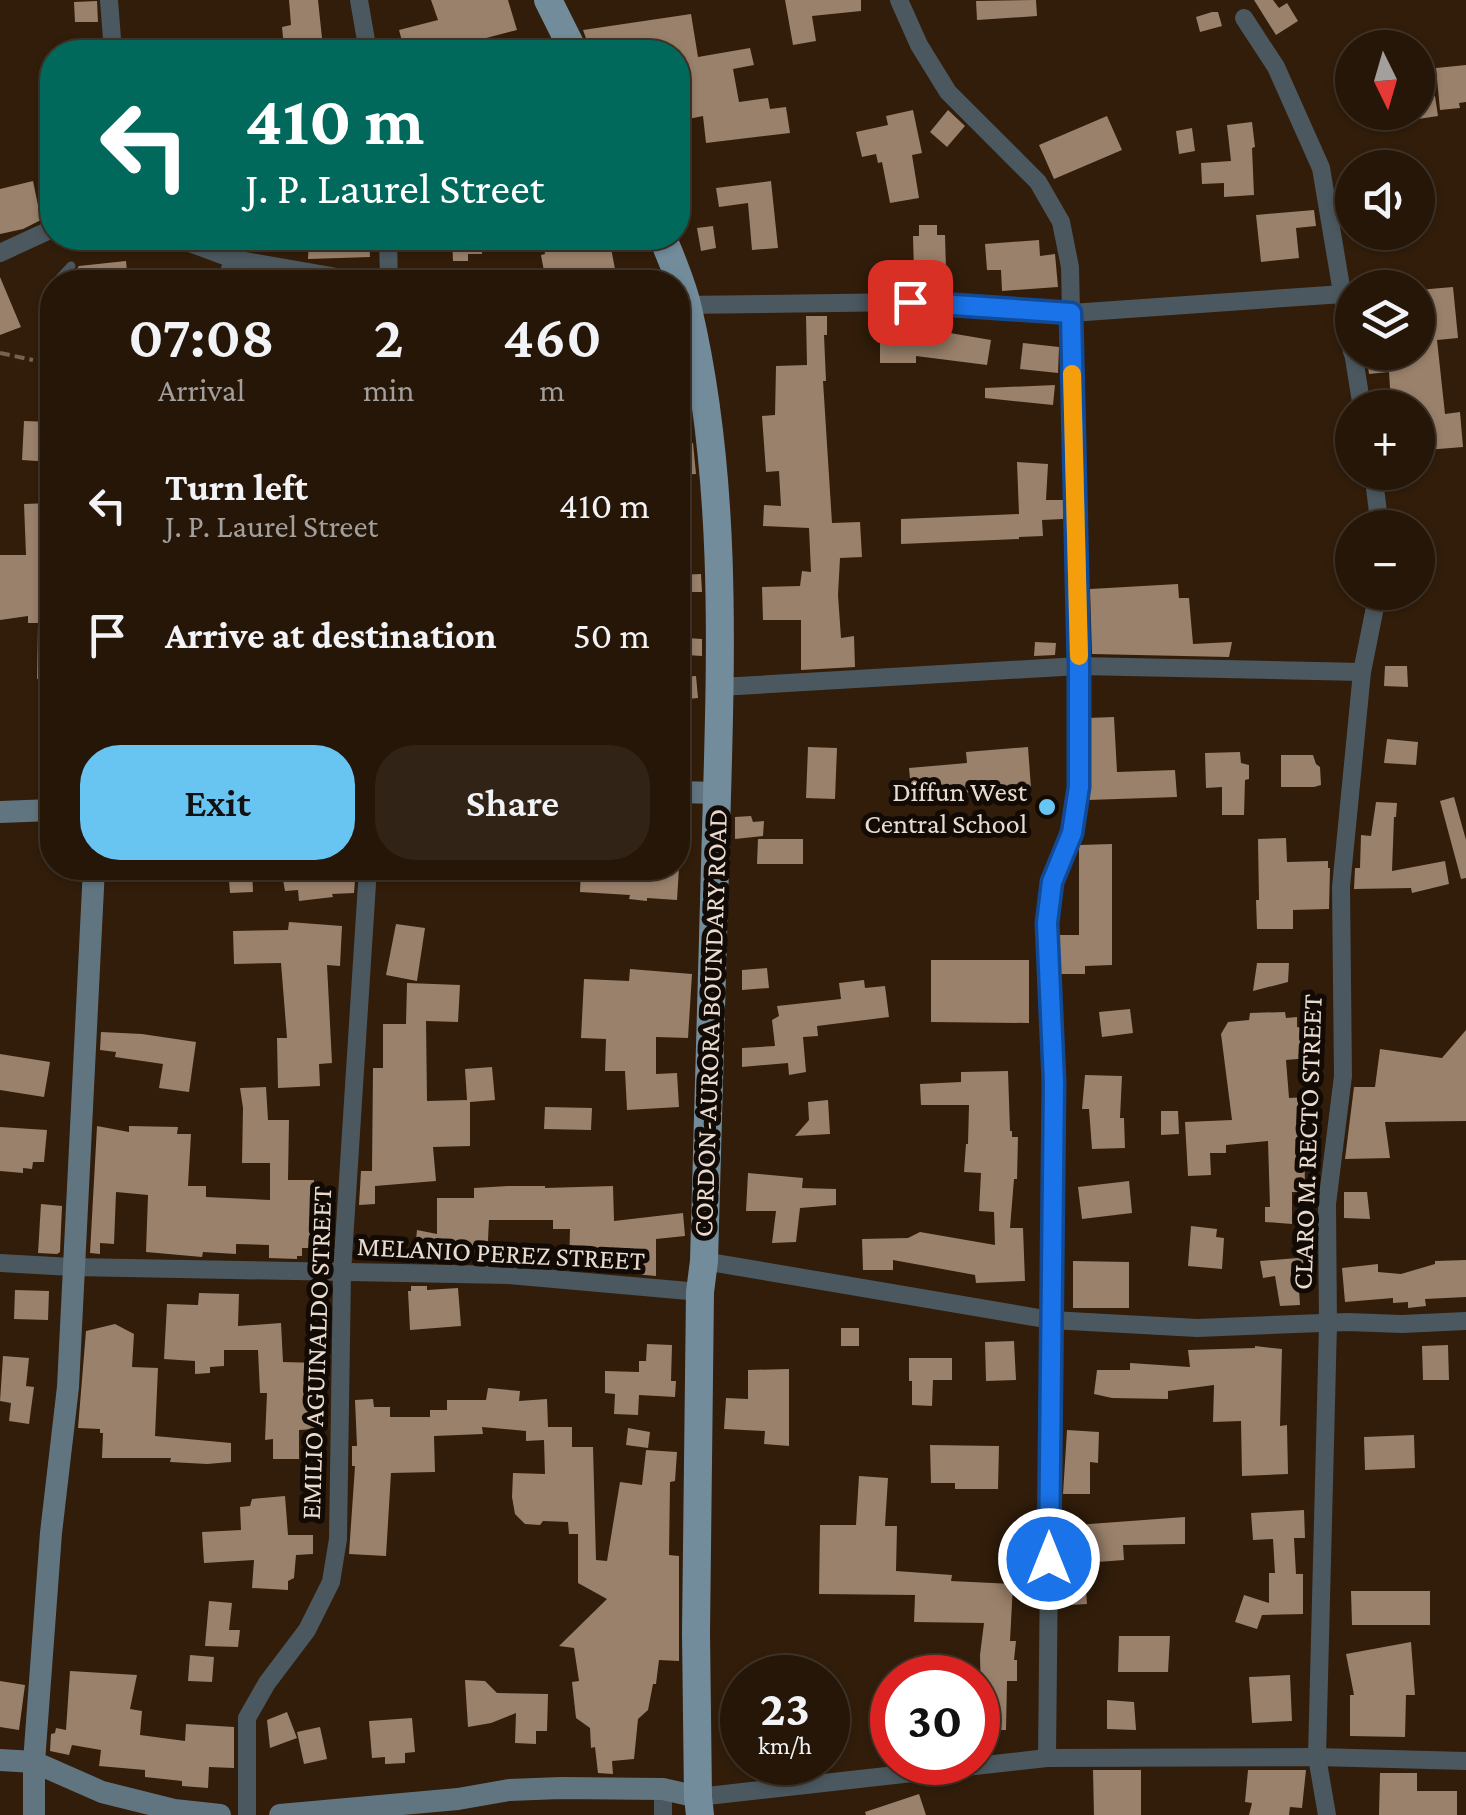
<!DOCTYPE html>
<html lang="en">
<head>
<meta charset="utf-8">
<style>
  :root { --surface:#251608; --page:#312316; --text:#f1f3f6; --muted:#a39f9c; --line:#423529; --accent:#68c4f0 }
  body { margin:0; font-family:"Crimson Pro",serif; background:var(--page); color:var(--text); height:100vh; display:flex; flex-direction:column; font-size:38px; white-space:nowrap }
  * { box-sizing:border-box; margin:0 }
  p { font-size:32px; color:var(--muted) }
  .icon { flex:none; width:55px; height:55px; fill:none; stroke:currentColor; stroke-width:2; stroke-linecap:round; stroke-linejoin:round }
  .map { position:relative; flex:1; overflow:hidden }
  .details { position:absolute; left:40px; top:270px; width:650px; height:610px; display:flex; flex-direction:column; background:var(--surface); border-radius:40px; box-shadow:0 2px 8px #0004,0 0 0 2px var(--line) }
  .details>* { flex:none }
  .guide { position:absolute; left:40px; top:40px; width:650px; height:210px; border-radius:40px; box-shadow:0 2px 8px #0004,0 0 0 2px var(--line); background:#00695c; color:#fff; overflow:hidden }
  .needle { width:65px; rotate:175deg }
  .tools { position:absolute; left:1335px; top:30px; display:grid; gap:20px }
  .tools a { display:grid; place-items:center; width:100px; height:100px; border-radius:50%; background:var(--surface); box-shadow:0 2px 8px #0004,0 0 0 2px var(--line); font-size:50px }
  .speed { position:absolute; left:720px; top:1655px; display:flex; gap:20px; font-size:50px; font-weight:700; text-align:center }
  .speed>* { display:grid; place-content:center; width:130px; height:130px; border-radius:50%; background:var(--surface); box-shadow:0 2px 8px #0004,0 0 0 2px var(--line); line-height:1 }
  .speed small { font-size:25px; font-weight:400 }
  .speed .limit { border:15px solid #d22; background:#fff; color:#111 }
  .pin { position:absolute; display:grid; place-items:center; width:85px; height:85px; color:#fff; margin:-42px; border-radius:20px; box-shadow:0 5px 15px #0006 }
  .me { position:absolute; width:110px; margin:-55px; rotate:0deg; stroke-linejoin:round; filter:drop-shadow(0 0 8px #0008) }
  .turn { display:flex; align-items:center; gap:35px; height:210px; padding:0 40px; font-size:45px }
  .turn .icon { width:130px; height:130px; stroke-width:2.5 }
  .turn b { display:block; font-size:70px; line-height:85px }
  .eta { display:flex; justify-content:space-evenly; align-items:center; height:170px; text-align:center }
  .eta b { font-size:60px; font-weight:600; line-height:70px }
  .cta { display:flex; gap:20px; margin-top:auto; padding:20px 40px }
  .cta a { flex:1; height:115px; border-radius:40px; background:var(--accent); color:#111; font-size:40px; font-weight:600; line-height:115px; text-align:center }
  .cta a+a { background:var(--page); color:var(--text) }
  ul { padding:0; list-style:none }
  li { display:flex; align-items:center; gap:30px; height:130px; padding:0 40px }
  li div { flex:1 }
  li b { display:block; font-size:38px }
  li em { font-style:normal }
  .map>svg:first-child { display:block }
  .building { fill:#9a816b }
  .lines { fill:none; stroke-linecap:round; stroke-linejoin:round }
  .path { stroke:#746252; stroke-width:4; stroke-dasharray:10 5; stroke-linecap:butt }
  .lane { stroke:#4b585f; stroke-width:9 }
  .street { stroke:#4b585f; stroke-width:18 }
  .secondary { stroke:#617580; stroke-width:22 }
  .primary { stroke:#728c9b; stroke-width:28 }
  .route-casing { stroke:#114b97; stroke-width:25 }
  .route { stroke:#1a73e8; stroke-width:18 }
  .slow { stroke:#f59e0b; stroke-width:18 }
  .poi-dot { fill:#68c4f0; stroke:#120a04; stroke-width:4 }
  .labels { text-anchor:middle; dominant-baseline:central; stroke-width:10; stroke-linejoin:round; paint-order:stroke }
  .poi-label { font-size:28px; fill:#e9dbd0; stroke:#120a04; text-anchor:end }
  .street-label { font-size:28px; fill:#e9dbd0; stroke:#120a04 }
</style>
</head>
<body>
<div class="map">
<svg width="1466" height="1815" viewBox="0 0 1466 1815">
  <rect width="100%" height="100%" fill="#311d0a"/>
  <g class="building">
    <path d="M289 0H318L322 38H317L318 48 293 51V47L284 48 282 27 291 25Z"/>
    <path d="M431 0H508L517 30 433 52H405L399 30 438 20Z"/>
    <path d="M785 0H861V11L812 16 816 41 793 45Z"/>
    <path d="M1036 0 1037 16 977 20 976 1Z"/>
    <path d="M1254 0H1273L1279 8 1287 3 1298 21 1276 35Z"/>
    <path d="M97 1 98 22H75L74 2Z"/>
    <path d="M1212 12H1218L1222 26 1200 32 1196 17Z"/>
    <path d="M691 14 698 57 750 48 754 65 733 69 739 102 768 98 770 109 786 107 790 133 706 143 703 116 678 121V52H591L583 30Z"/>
    <path d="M1466 65V102L1459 103 1460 108 1440 110 1436 68Z"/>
    <path d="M1435 96 1438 116 1418 119V99Z"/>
    <path d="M913 110 922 153 912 155 919 198 890 203 882 162 878 163 876 154 862 157 856 132 888 125 886 116Z"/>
    <path d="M948 110 965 126 947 147 930 132Z"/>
    <path d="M1107 116 1122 150 1054 179 1039 145Z"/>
    <path d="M1252 122 1255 147 1252 148 1254 195 1224 197V183L1202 184 1201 163 1231 161 1227 125Z"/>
    <path d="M1192 128 1195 151 1179 154 1176 131Z"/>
    <path d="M33 181 41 220 23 229 0 234V189Z"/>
    <path d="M771 181 778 248 752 250 748 203 719 207 716 188Z"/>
    <path d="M1314 210 1316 226 1296 228 1299 258 1261 262 1256 215Z"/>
    <path d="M919 225H937V235H945L946 270 914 272 913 236H919Z"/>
    <path d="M713 226 716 248 701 251 697 228Z"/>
    <path d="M309 238H369L370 257 308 259Z"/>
    <path d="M452 238H482V254H468V261H453Z"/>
    <path d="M542 238H592L594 247 597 246 598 250 611 248 615 269 546 282 541 255 545 254Z"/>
    <path d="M1039 240 1040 256 1055 254 1058 287 1002 291 1001 270H987L985 244Z"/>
    <path d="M126 261 128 282H67L79 266Z"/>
    <path d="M0 277 21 327 0 335Z"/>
    <path d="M1453 287 1458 338 1437 340 1445 414 1460 412 1463 447 1426 450 1425 444 1418 445V401L1391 403 1389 372 1369 374 1366 352H1418V290Z"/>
    <path d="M806 316H827V335H824L826 381H823L832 523 860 522 862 557 840 558 838 595 841 638 854 636 855 667 801 670V620H763L762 587 800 586 802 571 811 572 809 528 763 526 764 505 781 506 779 471 766 472 762 416 775 415 776 366 807 365Z"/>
    <path d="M944 332 991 340 987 365 916 356V363H880V335H943Z"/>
    <path d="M1023 343 1059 347 1058 373 1020 369Z"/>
    <path d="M1055 385 1053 405 985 398V388Z"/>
    <path d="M24 421 52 422V462L22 460Z"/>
    <path d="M693 443 696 474 678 475V445Z"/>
    <path d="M1017 462 1048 464 1046 500H1063V519L1042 520 1043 536 1019 537V539L901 544V519L1019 514Z"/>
    <path d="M52 503V679H37L38 623H28V616L0 620V555H26L24 504Z"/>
    <path d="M701 574 702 592H678V575Z"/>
    <path d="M1178 584 1179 598H1189L1193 644 1232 642 1229 657 1092 654 1090 589Z"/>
    <path d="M687 638 702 639V656L686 655Z"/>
    <path d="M1035 642 1056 643 1055 655 1034 656Z"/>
    <path d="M1385 666H1407L1408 687 1384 686Z"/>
    <path d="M696 676 698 698 678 700V677Z"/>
    <path d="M1114 717 1117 772 1175 770 1177 797 1088 800V772H1090L1087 718Z"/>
    <path d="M1387 739 1418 742 1416 765 1384 763Z"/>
    <path d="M808 747 837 748 835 799 806 798Z"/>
    <path d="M1028 747 1031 788 958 793V796L912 800 909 768 967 763 966 752Z"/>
    <path d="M1240 752 1241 763 1249 765V779L1245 780 1244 815H1222V787L1206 788 1205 753Z"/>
    <path d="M1281 755H1313L1316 764 1320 767 1321 785 1314 787H1281Z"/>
    <path d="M1454 797 1466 840V878L1461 879 1440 801Z"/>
    <path d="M1376 802 1397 803 1396 817H1394L1392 871 1445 861 1449 884 1412 893 1411 888 1354 889 1355 868H1360L1361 835 1371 836Z"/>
    <path d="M751 816 753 822 764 821 763 836 735 839V817Z"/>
    <path d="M1286 838 1287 862 1328 861V868H1330L1329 909 1293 910V929H1257L1256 900H1259L1258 839Z"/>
    <path d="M758 839H803V864H757Z"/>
    <path d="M1112 844V965L1085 966V974H1058L1056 935H1079V845Z"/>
    <path d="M228 868H252L253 892 230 893Z"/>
    <path d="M295 868H356L354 893 332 894 333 897 299 901 298 890 285 891 282 874 296 872Z"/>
    <path d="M581 868H679L677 900 647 898V901L629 899 630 895 580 892Z"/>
    <path d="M289 922 342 926 340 966 327 965 332 1063 319 1064 320 1086 278 1088 277 1038H287L281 963 234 964 233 931 288 930Z"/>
    <path d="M396 924 425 928 417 981 386 975Z"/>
    <path d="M931 960H1029V1023L931 1022Z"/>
    <path d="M1257 963H1289L1288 982 1253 991Z"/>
    <path d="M767 968 769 988 742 990V970Z"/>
    <path d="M630 969 692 974 688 1038 656 1037V1074L677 1073 679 1107 627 1110 625 1071H605L606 1039 581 1038 584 979 629 981Z"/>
    <path d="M864 980 865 988 885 986 889 1017 817 1026 818 1036 803 1037 806 1072 789 1075 788 1063 742 1067V1048L775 1046 772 1020 779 1016 777 1006 841 999 839 983Z"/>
    <path d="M407 983 460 985 458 1022 426 1021 427 1101 467 1100 465 1069 492 1067 495 1100 470 1102V1146L433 1147 436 1181 375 1186V1204L359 1205 361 1171H372L373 1068H383V1024H406Z"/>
    <path d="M1130 1009 1133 1033 1102 1037 1099 1012Z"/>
    <path d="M1285 1012 1286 1018 1297 1017V1027L1310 1029 1309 1058 1286 1060 1289 1098 1305 1097 1307 1124H1304L1305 1192H1292V1224L1265 1222V1207H1270L1268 1141 1226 1145V1153H1210L1211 1175 1188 1176 1185 1122 1232 1120 1221 1034 1228 1022 1249 1020 1250 1013Z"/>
    <path d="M1466 1030V1121L1385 1122 1390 1158 1345 1159 1354 1087H1375L1380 1049 1442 1058Z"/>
    <path d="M101 1032 142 1034 196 1042 189 1092 159 1088 163 1064 115 1057 116 1052 100 1050Z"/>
    <path d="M0 1054 50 1062 44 1097 0 1090Z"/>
    <path d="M1008 1071 1010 1131H1012V1137H1018L1017 1179H1014L1010 1228H1023L1025 1281 976 1283 975 1275 893 1260V1270H863L862 1239 908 1238 920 1232 995 1245 994 1212 979 1211 981 1173 964 1172 966 1144H968L969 1105H921L920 1084 961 1082V1072Z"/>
    <path d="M1085 1075 1122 1076 1120 1118H1124L1125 1148 1092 1149 1089 1109H1082Z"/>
    <path d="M266 1087 268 1120H289L288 1180H314V1248H302V1256H297V1259L269 1258V1245L236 1244V1254L203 1252 202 1257 146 1252 148 1195 116 1192 114 1244 100 1243V1254L90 1253 97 1126 129 1132V1126L178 1127 177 1134H191L188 1186H206V1197L270 1200V1163H242L243 1108 240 1088Z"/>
    <path d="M828 1100 830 1134 795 1136 809 1120 808 1102Z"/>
    <path d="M545 1107 592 1108 591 1130 544 1129Z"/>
    <path d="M1161 1111H1178L1179 1134 1161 1135Z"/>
    <path d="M0 1127 47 1130 44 1162H33L32 1169 23 1168V1173L0 1171Z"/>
    <path d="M748 1173 803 1178 802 1188 836 1189V1205L800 1208 796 1242 772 1243 776 1211H746Z"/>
    <path d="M1129 1181 1132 1213 1082 1219 1078 1187Z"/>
    <path d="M508 1186H545V1188L613 1186 614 1221 683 1213 685 1236 656 1239V1276L569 1268 570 1229H553V1220H489L487 1259 430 1257 429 1261H414L417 1230 437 1234V1198H474V1188Z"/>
    <path d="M1344 1192H1367L1370 1219 1344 1218Z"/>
    <path d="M41 1204 62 1206 60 1252 57 1254 38 1253Z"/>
    <path d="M1191 1226 1217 1229 1216 1237 1224 1238 1222 1269 1188 1266Z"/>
    <path d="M1310 1257V1274L1298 1275 1300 1305 1280 1306 1275 1276 1263 1278 1260 1261Z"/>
    <path d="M1466 1260V1297L1425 1299 1426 1306 1408 1308V1302L1393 1303V1298L1345 1302 1342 1268 1378 1264V1272L1401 1274 1435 1264V1261Z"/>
    <path d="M1073 1261 1129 1262V1308H1073Z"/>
    <path d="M411 1286H427V1290L458 1288 461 1326 410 1330 408 1291H411Z"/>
    <path d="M15 1290 49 1291 48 1320 14 1319Z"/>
    <path d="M199 1293 239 1294 238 1326 281 1323 283 1362 318 1363 316 1429 299 1430V1459H273V1439L265 1440 267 1393H260L258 1350H224V1366L210 1367V1373L195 1374V1361L164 1359 167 1304 198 1305Z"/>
    <path d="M115 1324 134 1334 132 1367 158 1368 155 1436 231 1443V1462L207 1464 170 1462 171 1458H102L103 1433H100V1429L78 1428 86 1331Z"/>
    <rect x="841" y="1328" width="18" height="18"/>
    <path d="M1014 1341 1016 1380 986 1381 985 1342Z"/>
    <path d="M647 1344 672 1345 671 1381H676L675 1397 639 1395 638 1415 614 1414 615 1394 605 1393V1371L639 1372V1361H646Z"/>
    <path d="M1448 1345 1449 1380H1423L1422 1346Z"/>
    <path d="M1255 1346 1282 1349 1280 1426 1287 1425 1288 1474 1242 1476 1241 1421 1213 1422 1214 1385 1168 1391V1399L1112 1398 1094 1394 1097 1370H1130V1363L1190 1367 1188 1350 1255 1348Z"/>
    <path d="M3 1356 29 1358 26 1386 34 1387 29 1424 9 1421 11 1403 0 1401Z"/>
    <path d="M909 1358H952V1380H933L932 1406 912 1405V1381H909Z"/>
    <path d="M789 1369V1446L764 1444 765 1431 724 1429 726 1398 748 1399V1370Z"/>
    <path d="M488 1388 520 1391 519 1401 547 1399 548 1427H572V1447H593L596 1560 607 1561 620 1482 642 1485 646 1450 677 1452 675 1481 670 1482 669 1555 679 1556V1661L659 1660 656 1684H653L648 1710 638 1719 634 1759 612 1761 613 1774 598 1773 595 1747 591 1748 590 1728 576 1718 572 1682 579 1681 574 1648 559 1646 607 1599 578 1583V1534H569L568 1522 543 1521 540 1525 525 1524 515 1514 512 1497 513 1473 545 1474 544 1440 526 1441V1431L482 1427 483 1434 434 1436 435 1472 391 1473 386 1556 349 1554 355 1466H352V1446H357L355 1400 373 1399 374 1407H390V1417H430V1410H447V1400H486Z"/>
    <path d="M628 1428 650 1432 648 1448 626 1445Z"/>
    <path d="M1067 1430 1099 1432 1098 1463 1090 1462V1494H1063Z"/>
    <path d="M1414 1435 1415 1468 1365 1470 1364 1437Z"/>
    <path d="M930 1445 999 1446 998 1489H955V1483H931Z"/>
    <path d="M859 1476 888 1478 885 1526H897L896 1571 952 1575 951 1581 1013 1584 1010 1641H1016L1014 1660H1017V1681H1007L1006 1730H978V1697H981L980 1655 984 1623 914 1622 915 1595 819 1594 820 1525H856Z"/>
    <path d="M285 1496 288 1535H313V1554L296 1555 294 1578 288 1581V1590L252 1588 254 1560 204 1563 202 1532 241 1530 240 1507 250 1506 252 1499Z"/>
    <path d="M1304 1510 1305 1538H1294L1296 1574H1303V1614L1262 1615 1257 1629 1235 1622 1244 1595 1269 1603V1573H1275L1273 1539 1253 1540 1251 1513Z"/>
    <path d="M1185 1517V1544L1123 1545 1124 1560 1084 1563 1087 1604 1071 1605 1069 1564 1062 1565V1526Z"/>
    <path d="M1351 1591H1430V1625H1352Z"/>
    <path d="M209 1601 232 1603 229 1630H240L238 1647 205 1646Z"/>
    <path d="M1119 1636H1170L1168 1672H1118Z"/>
    <path d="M1411 1642 1415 1695H1406L1405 1737 1350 1736V1695H1354L1346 1654Z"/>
    <path d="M190 1655 214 1657 212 1682 188 1681Z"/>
    <path d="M70 1671 137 1675 130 1709 142 1711 140 1735 185 1741 186 1724 234 1727V1768L209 1767 208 1788 182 1786V1781L145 1777V1770L99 1766 101 1750 72 1745 69 1755 50 1751 51 1734 55 1733 56 1728 66 1730Z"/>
    <path d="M1290 1675 1292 1721 1252 1723 1249 1677Z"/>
    <path d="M465 1680 485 1681 497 1693 548 1694 547 1731H536V1744L515 1743 516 1713 491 1723 468 1727Z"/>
    <path d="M0 1681 25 1685 19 1730 0 1727Z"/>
    <path d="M1107 1700 1134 1702 1136 1730 1107 1729Z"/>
    <path d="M287 1712 297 1738 270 1748 267 1720Z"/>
    <path d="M412 1718 415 1752 405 1753V1763L385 1764V1757L372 1758 369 1721Z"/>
    <path d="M320 1727 327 1759 304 1764 297 1732Z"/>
    <path d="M1093 1770H1141V1815H1094Z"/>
    <path d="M1248 1770H1306L1302 1808 1290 1807 1289 1815H1249L1252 1803 1245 1802Z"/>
    <path d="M1380 1773H1417V1791H1457V1815H1379Z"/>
    <path d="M919 1794 926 1815H866L865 1812Z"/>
  </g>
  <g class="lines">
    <path class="path" d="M0 353 33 360"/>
    <g class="lane">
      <path d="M56 282 71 266"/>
      <path d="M52 288C46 312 38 349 52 370"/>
      <path d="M1050 984 1047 923 1052 882 1072 833 1079 787V666"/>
    </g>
    <g class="street">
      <path d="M109 0 113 52"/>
      <path d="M359 0 368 52"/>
      <path d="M899 0 919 45 948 92 1038 182 1061 222 1070 267 1079 666"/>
      <path d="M1244 18 1276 67 1321 168 1352 352"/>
      <path d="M176 238 233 259 366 282"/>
      <path d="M388 238 389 282"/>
      <path d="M0 253 52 229"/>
      <path d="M226 282 233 259"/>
      <path d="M679 305 910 302 1071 313 1343 294"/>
      <path d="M1353 352 1362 408"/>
      <path d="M1373 472 1380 528"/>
      <path d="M720 687 1079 666 1362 672"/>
      <path d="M704 1261 1051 1320 1197 1328 1347 1322 1402 1324 1466 1321"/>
      <path d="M0 1263 72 1267 508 1275 700 1292"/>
      <path d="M1047 1758 1054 1082 1050 984"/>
      <path d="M698 1797 1047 1758 1317 1757 1466 1761"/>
      <path d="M247 1815V1718L267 1683 307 1630 331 1582 338 1539 342 1273 368 868"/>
      <path d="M663 1815V1789"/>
      <path d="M1327 1815 1317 1757 1328 1324 1327 1204 1343 1076 1341 887 1362 672 1378 592"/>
    </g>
    <g class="secondary">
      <path d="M678 792 717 793"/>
      <path d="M0 812 52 810"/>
      <path d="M0 1760 34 1762 102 1792 174 1810 220 1815"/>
      <path d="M34 1815V1762L51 1533 68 1387 94 868"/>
      <path d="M280 1815 458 1799 509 1790 561 1788 663 1789 698 1797"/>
    </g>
    <g class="primary">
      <path d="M548 0 574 52"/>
      <path d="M663 238C672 261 683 285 688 309 728 480 721 656 716 830 712 974 708 1117 704 1261L700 1292 696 1633 698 1797 700 1815"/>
    </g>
  </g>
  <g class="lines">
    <g class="route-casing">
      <path id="route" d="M910 302 1071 313 1079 666V787L1072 833 1052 882 1047 923 1054 1082 1049 1559"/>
    </g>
    <use href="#route" class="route"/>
    <path class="slow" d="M1072 374 1079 656"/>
  </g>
  <circle class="poi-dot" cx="1047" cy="807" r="10"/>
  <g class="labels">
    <g class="poi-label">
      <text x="1027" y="791">Diffun West<tspan x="1027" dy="32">Central School</tspan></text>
    </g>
    <g class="street-label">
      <text transform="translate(710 1023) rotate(-88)">CORDON-AURORA BOUNDARY ROAD</text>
      <text transform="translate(1307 1142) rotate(-88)">CLARO M. RECTO STREET</text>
      <text transform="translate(501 1253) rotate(3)">MELANIO PEREZ STREET</text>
      <text transform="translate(316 1353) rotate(-88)">EMILIO AGUINALDO STREET</text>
    </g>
  </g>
</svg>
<div class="tools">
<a><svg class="needle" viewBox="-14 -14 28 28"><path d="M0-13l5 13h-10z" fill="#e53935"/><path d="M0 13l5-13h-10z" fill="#a39f9c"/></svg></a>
<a><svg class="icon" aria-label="sound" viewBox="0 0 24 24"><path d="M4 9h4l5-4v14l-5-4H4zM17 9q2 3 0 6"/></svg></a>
<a><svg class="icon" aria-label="layers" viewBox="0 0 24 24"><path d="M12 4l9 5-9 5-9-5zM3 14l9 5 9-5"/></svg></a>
<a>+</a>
<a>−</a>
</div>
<div class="speed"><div>23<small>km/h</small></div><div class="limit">30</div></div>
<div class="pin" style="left:910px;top:302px;background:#d93025"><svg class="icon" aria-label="arrive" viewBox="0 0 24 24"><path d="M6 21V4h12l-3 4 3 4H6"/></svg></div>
<svg class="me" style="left:1049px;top:1559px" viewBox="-20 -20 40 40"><circle r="17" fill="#1a73e8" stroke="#fff" stroke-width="3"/><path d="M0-11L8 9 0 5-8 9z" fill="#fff"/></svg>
<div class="guide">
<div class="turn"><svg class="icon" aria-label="left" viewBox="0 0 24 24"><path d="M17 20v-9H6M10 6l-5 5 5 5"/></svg><div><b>410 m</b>J. P. Laurel Street</div></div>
</div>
<section class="details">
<div class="eta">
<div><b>07:08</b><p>Arrival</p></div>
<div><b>2</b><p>min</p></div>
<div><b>460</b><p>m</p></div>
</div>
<ul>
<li><svg class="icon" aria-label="left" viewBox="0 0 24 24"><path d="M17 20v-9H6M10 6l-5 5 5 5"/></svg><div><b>Turn left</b><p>J. P. Laurel Street</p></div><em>410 m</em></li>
<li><svg class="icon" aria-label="arrive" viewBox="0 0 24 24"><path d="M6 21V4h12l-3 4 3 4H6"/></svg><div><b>Arrive at destination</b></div><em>50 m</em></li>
</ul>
<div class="cta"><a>Exit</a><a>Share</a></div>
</section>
</div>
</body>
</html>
